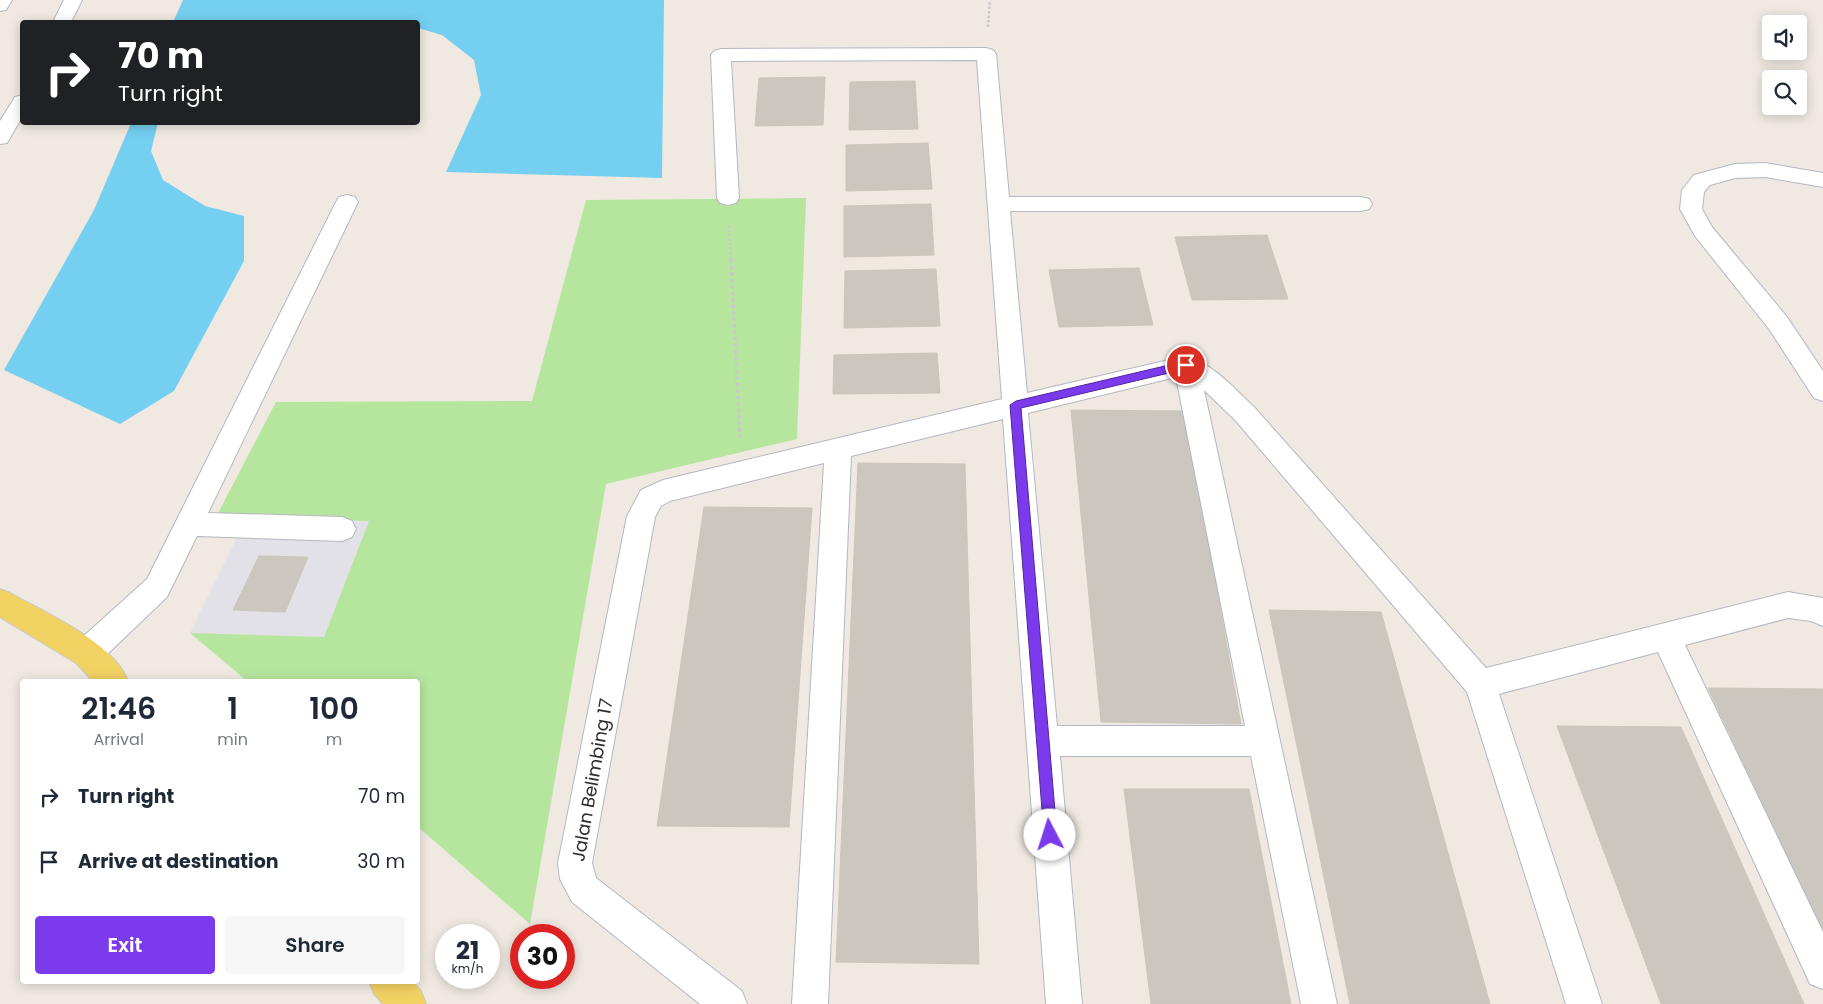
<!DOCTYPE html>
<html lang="en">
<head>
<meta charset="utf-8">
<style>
  :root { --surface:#fff; --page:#f6f6f7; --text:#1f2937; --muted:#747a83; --accent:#7c3aed }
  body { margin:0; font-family:Poppins,sans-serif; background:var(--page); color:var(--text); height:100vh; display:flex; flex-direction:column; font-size:19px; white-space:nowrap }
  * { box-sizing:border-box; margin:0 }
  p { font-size:16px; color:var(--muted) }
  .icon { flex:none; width:28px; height:28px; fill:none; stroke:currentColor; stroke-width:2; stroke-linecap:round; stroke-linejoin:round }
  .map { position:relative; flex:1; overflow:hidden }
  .panel { position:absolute; left:20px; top:679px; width:400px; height:305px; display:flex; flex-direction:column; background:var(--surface); border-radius:5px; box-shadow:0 2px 12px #0003 }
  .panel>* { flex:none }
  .top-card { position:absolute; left:20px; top:20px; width:400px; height:105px; border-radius:5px; box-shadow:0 2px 12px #0003; background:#202124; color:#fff; overflow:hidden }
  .controls { position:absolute; left:1762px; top:15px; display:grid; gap:10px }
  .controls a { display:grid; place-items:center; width:45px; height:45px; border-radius:5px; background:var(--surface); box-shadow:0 2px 12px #0003; font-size:25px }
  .speed { position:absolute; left:435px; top:924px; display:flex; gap:10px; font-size:25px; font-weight:700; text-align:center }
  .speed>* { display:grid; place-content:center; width:65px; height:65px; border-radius:50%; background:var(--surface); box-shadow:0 2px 12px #0003; line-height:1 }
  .speed small { font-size:12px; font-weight:400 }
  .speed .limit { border:8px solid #d22; background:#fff; color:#111 }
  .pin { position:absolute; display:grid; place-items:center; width:42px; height:42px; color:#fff; margin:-21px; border:2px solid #fff; border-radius:50%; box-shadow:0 1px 5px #0007 }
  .me { position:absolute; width:55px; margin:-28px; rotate:355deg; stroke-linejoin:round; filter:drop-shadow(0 0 4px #0008) }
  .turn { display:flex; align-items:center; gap:18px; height:105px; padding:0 15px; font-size:22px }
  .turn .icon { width:65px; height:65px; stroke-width:2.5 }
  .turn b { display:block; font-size:35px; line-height:42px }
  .eta { display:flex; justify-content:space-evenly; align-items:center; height:85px; text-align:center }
  .eta b { font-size:30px; font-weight:600; line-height:35px }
  .action { display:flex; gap:10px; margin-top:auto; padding:10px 15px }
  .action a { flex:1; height:58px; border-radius:5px; background:var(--accent); color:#fff; font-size:20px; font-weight:600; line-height:58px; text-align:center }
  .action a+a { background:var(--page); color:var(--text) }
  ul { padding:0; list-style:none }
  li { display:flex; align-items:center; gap:15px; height:65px; padding:0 15px }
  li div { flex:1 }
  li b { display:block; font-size:19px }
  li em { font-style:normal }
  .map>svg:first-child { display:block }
  .industrial { fill:#e3e1e8 }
  .green { fill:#b6e59e }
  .water { fill:#75cff0 }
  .building { fill:#cbc7bf; stroke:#cbc5ba }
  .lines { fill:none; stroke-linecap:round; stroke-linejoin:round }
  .minor-casing { stroke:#b4b7c1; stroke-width:2 }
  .major-casing { stroke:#c9c9c9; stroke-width:2 }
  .path-far1 { stroke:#c9c9c9; stroke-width:2.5; stroke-dasharray:2.5 2; stroke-linecap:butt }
  .path { stroke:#c9c9c9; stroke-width:3; stroke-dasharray:4 2.5; stroke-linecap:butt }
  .minor { fill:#fff; fill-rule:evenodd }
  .major { fill:#f2d163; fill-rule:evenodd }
  .route { fill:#7c3aed; stroke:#51269a }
  .labels { text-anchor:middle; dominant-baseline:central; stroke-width:5; stroke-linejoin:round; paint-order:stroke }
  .street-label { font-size:18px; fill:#2e2e2e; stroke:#fff }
</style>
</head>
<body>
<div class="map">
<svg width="1823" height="1004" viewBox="0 0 1823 1004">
  <rect width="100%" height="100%" fill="#efe9e1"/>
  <path class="industrial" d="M247 517 370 521 324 637 190 633Z"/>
  <path class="green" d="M806 198 797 439 606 484 530 924 418 827V681H247L190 633 324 637 369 521 216 517 276 402 532 401 586 200Z"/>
  <g class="water">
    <path d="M183 0H664L662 178 446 172 481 95 474 60 442 35 418 28V22H173Z"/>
    <path d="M131 123H158L151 151 163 180 205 206 244 216V261L174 391 120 424 4 370 94 210Z"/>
  </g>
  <g class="building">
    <path d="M825 77 823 125 755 126 759 78Z"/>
    <path d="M915 81 918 129 849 130 850 82Z"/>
    <path d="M928 143 932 189 846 191V145Z"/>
    <path d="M931 204 934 255 844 257V206Z"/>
    <path d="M1267 235 1288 299 1192 300 1175 237Z"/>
    <path d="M1139 268 1153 325 1059 327 1049 270Z"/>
    <path d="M936 269 940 326 844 328 845 271Z"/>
    <path d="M937 353 940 393 833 394 834 355Z"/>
    <path d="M1071 410 1185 411 1241 724 1101 722Z"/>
    <path d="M858 463 965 464 979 964 836 962Z"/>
    <path d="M704 507 812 508 789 827 657 826Z"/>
    <path d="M259 556 308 557 285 612 233 610Z"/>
    <path d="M1269 610 1381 612 1490 1004H1350Z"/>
    <path d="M1708 688 1823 689V932Z"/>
    <path d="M1557 726 1681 727 1804 1004H1661Z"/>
    <path d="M1124 789H1249L1291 1004H1151Z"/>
  </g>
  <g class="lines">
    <g class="minor-casing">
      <g id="minor">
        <path d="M0 0H12L6 10 0 11Z"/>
        <path d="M64 0H82L71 22H53Z"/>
        <path d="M986 48 993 50 996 54 1009 197H1361L1369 199 1372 204 1369 209 1361 211H1010L1027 393 1186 356C1213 364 1234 388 1254 407L1486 668 1788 592 1823 598V626L1811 621 1788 618 1685 645 1823 932V989L1810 984 1658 652 1499 694 1602 1004H1566L1467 692 1236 421 1204 390 1337 1004H1301L1251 756H1060L1082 1004H1046L1003 419 851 456 828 1004H792L824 463 670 501 661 506 655 517 592 863 596 878 742 991 747 1004H700L572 902 560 879 558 863 627 516 641 490 663 480 1002 399 977 60 731 61 739 198 736 203 728 205 720 203 717 198 711 55 714 51 721 49ZM1176 377 1245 726H1057L1028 413Z"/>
        <path d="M22 95V117L7 143 0 144V121L15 97Z"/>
        <path d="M1765 163 1823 173V187L1765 177 1735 178 1710 185 1704 192 1702 209 1712 227 1787 317 1823 371V401L1814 398 1769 329 1695 236 1680 209 1682 190 1694 175 1735 164Z"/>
        <path d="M347 195 355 197 358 202 208 513 342 517 352 521 356 529 352 537 342 541 197 536 167 597 98 663 87 667 76 663 72 653 76 643 147 579 336 202 339 197Z"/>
      </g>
    </g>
    <g class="major-casing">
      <g id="major">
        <path d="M0 589 10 593C46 613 114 643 128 681H93L76 663 0 617Z"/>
        <path d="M369 981H412L421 991 426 1004H383L374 994Z"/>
      </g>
    </g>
    <g class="path-far1">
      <path d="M988 27 990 0"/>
      <path d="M729 225 731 260"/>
    </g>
    <path class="path" d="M731 259 740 438"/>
    <use href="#minor" class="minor"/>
    <use href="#major" class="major"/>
  </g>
  <path class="route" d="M1186 361 1190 362 1192 365 1190 368 1021 408 1057 835 1055 840 1050 842 1046 840 1044 835 1010 405 1016 401Z"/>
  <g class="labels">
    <g class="street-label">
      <text transform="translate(592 780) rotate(-80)">Jalan Belimbing 17</text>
    </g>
  </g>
</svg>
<div class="controls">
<a><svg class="icon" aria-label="sound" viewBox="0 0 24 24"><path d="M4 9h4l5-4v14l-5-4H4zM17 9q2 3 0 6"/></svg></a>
<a><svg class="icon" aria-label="search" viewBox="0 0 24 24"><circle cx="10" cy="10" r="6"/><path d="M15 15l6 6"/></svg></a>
</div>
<div class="speed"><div>21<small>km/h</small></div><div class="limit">30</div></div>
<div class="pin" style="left:1186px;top:365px;background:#d93025"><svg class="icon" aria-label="arrive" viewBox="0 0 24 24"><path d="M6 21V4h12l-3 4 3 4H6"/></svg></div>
<svg class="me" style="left:1050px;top:835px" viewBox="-20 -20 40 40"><circle r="19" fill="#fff"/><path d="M0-13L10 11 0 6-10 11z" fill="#7c3aed"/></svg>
<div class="top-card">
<div class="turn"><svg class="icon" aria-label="right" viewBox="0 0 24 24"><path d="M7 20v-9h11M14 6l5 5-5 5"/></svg><div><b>70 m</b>Turn right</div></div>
</div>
<section class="panel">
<div class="eta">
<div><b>21:46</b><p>Arrival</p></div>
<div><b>1</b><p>min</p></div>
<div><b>100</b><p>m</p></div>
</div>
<ul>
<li><svg class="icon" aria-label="right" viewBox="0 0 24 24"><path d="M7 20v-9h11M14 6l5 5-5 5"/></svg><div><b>Turn right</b></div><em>70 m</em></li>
<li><svg class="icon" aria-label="arrive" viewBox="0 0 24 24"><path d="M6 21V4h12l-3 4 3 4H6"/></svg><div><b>Arrive at destination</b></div><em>30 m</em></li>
</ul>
<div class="action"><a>Exit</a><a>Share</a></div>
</section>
</div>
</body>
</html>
